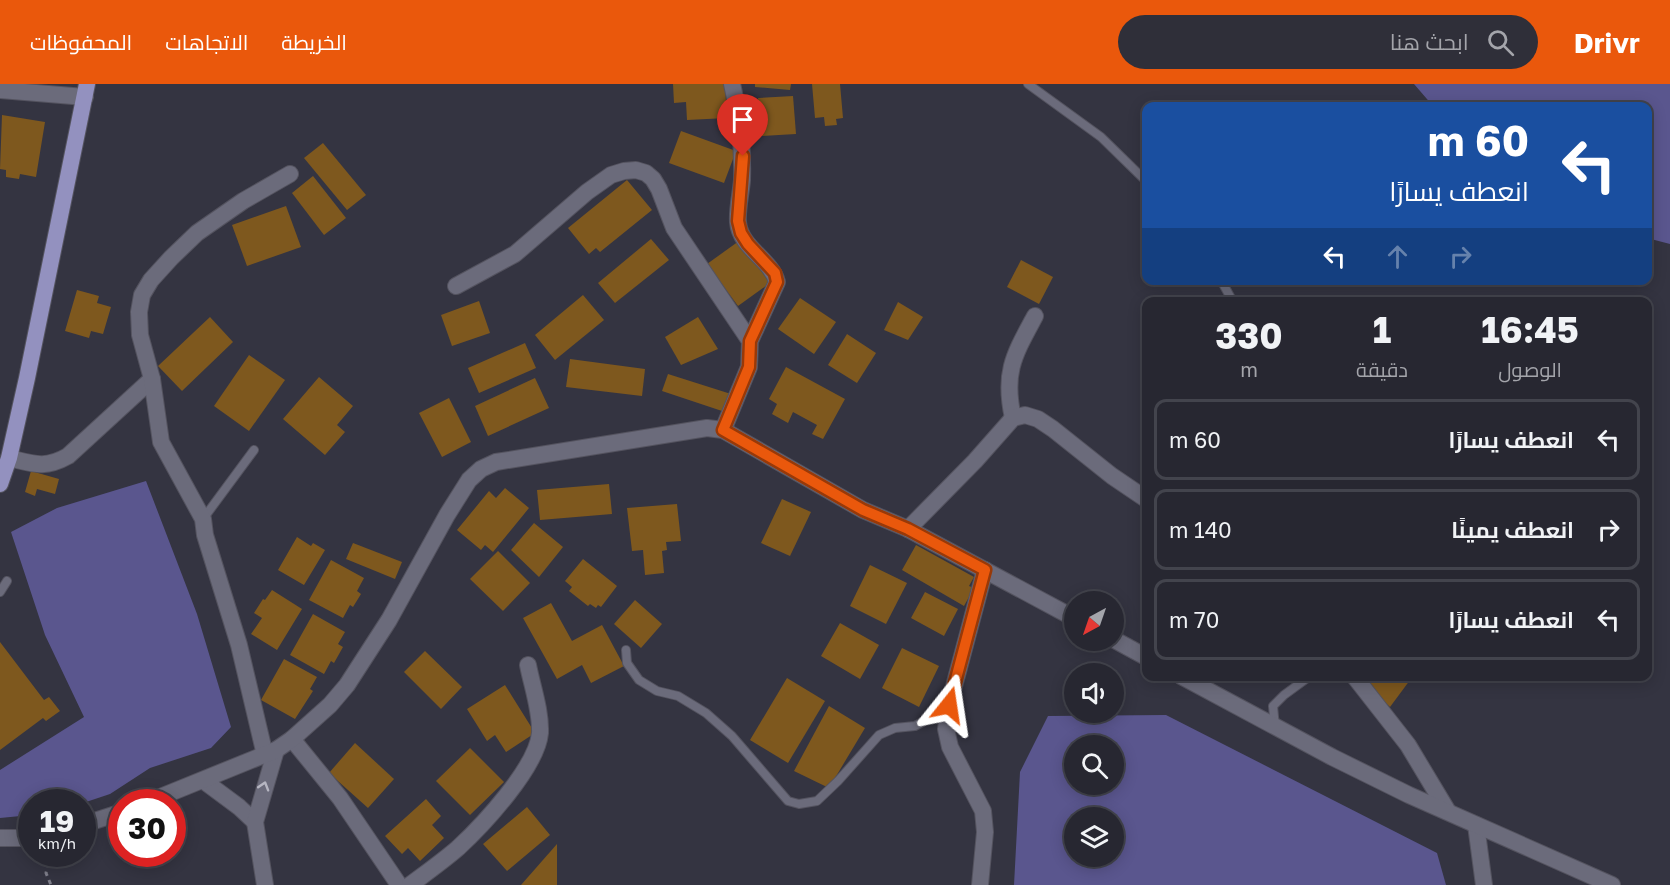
<!DOCTYPE html>
<html lang="ar">
<head>
<meta charset="utf-8">
<style>
  :root { --surface:#272731; --page:#2f2f39; --text:#f1f3f6; --muted:#a4a5ab; --line:#43444d; --accent:#ea580c }
  body { margin:0; font-family:"Golos Text",Cairo,sans-serif; background:var(--page); color:var(--text); direction:rtl; height:100vh; display:flex; flex-direction:column; font-size:22px; white-space:nowrap }
  * { box-sizing:border-box; margin:0 }
  p { font-size:20px; color:var(--muted) }
  .icon { flex:none; width:33px; height:33px; fill:none; stroke:currentColor; stroke-width:2; stroke-linecap:round; stroke-linejoin:round }
  .map { position:relative; flex:1; overflow:hidden; direction:ltr }
  .details { position:absolute; left:1142px; top:213px; width:510px; height:384px; display:flex; flex-direction:column; background:var(--surface); border-radius:12px; box-shadow:0 3px 15px #0003,0 0 0 2px var(--line); direction:rtl }
  .details>* { flex:none }
  .hud { position:absolute; left:1142px; top:18px; width:510px; height:183px; border-radius:12px; box-shadow:0 3px 15px #0003,0 0 0 2px var(--line); direction:rtl; background:#1a4fa0; color:#fff; overflow:hidden }
  .needle { width:39px; rotate:220deg }
  .controls { position:absolute; left:1064px; top:507px; display:grid; gap:12px }
  .controls a { display:grid; place-items:center; width:60px; height:60px; border-radius:50%; background:var(--surface); box-shadow:0 3px 15px #0003,0 0 0 2px var(--line); font-size:30px }
  .speed { position:absolute; left:18px; top:705px; display:flex; gap:12px; font-size:30px; font-weight:700; text-align:center }
  .speed>* { display:grid; place-content:center; width:78px; height:78px; border-radius:50%; background:var(--surface); box-shadow:0 3px 15px #0003,0 0 0 2px var(--line); line-height:1 }
  .speed small { font-size:15px; font-weight:400 }
  .speed .limit { border:9px solid #d22; background:#fff; color:#111 }
  .pin { position:absolute; display:grid; place-items:center; width:51px; height:51px; color:#fff; margin:-62px -26px; border-radius:50% 50% 50% 0; rotate:-45deg; box-shadow:0 0 6px #0007 }
  .pin .icon { rotate:45deg }
  .me { position:absolute; width:66px; margin:-33px; rotate:15deg; stroke-linejoin:round; filter:drop-shadow(0 0 4px #0008) }
  .turn { display:flex; align-items:center; gap:21px; height:126px; padding:0 24px; font-size:27px }
  .turn .icon { width:78px; height:78px; stroke-width:2.5 }
  .turn b { display:block; font-size:42px; line-height:51px }
  .lanes { display:flex; align-items:center; height:57px; padding:0 24px; background:#0003; justify-content:center; gap:30px; direction:ltr }
  .lanes .off { opacity:.35 }
  .eta { display:flex; justify-content:space-evenly; align-items:center; height:102px; text-align:center }
  .eta b { font-size:36px; font-weight:700; line-height:42px }
  ul { padding:0; list-style:none }
  li { display:flex; align-items:center; gap:18px; height:81px; margin:0 12px 9px; padding:0 12px; border:3px solid var(--line); border-radius:12px }
  li div { flex:1 }
  li b { display:block; font-size:22px }
  li em { font-style:normal }
  header { display:flex; align-items:center; gap:36px; box-sizing:border-box; height:84px; padding:0 30px; background:var(--accent); color:#fff }
  header strong { font-size:28px }
  nav { display:flex; gap:33px; margin-inline-start:auto; font-size:21px }
  .search { width:420px; height:54px; background:var(--page); display:flex; align-items:center; gap:15px; box-sizing:border-box; padding:0 21px; border-radius:33px; color:var(--muted); font-size:22px }
  .map>svg:first-child { display:block }
  .forest { fill:#5a568e; fill-rule:evenodd }
  .building { fill:#7e581e }
  .lines { fill:none; stroke-linecap:round; stroke-linejoin:round }
  .service-casing { stroke:#54535f; stroke-width:10 }
  .minor-casing { stroke:#54535f; stroke-width:18 }
  .tertiary-casing { stroke:#54535f; stroke-width:18 }
  .primary-casing { stroke:#54535f; stroke-width:18 }
  .path { stroke:#7e7e8a; stroke-width:3; stroke-dasharray:4.5 4.5; stroke-linecap:butt }
  .service { stroke:#6b6b7b; stroke-width:8 }
  .minor { stroke:#6b6b7b; stroke-width:16 }
  .tertiary { stroke:#6b6b7b; stroke-width:16 }
  .primary { stroke:#9391bf; stroke-width:16 }
  .oneway { stroke:#b6b6c2 }
  .route-casing { stroke:#983908; stroke-width:15 }
  .route { stroke:#ea580c; stroke-width:10 }
</style>
</head>
<body>
<header>
<strong>Drivr</strong>
<div class="search"><svg class="icon" aria-label="search" viewBox="0 0 24 24"><circle cx="10" cy="10" r="6"/><path d="M15 15l6 6"/></svg>ابحث هنا</div>
<nav><a>الخريطة</a><a>الاتجاهات</a><a>المحفوظات</a></nav>
</header>
<div class="map">
<svg width="1670" height="801" viewBox="0 0 1670 801">
  <rect width="100%" height="100%" fill="#343441"/>
  <g class="forest">
    <path d="M1414 0H1670V160L1647 154V22H1433Z"/>
    <path d="M146 397 197 530 231 643 211 664 150 684 110 710 83 719 32 718 31 731 0 734V686L84 633 45 551 11 448 57 424Z"/>
    <path d="M1166 631 1437 769 1446 801H1014L1020 688 1048 632ZM1074 662H1113V700H1074ZM1074 734H1113V772H1074Z"/>
  </g>
  <g class="building">
    <path d="M673 0H725L727 34 687 36 686 18 674 19Z"/>
    <path d="M755 0H791L790 6 755 3Z"/>
    <path d="M812 0H840L843 34 836 35 837 41 825 42 824 33 815 34Z"/>
    <path d="M793 12 796 50 761 52 758 14Z"/>
    <path d="M2 31 45 38 36 93 20 90 19 95 6 93V86L0 85Z"/>
    <path d="M681 47 736 67 724 99 669 79Z"/>
    <path d="M323 59 366 111 347 126 304 74Z"/>
    <path d="M313 92 346 134 324 151 292 109Z"/>
    <path d="M627 96 652 126 600 168 596 164 589 170 568 144Z"/>
    <path d="M286 122 301 163 247 182 232 141Z"/>
    <path d="M651 155 669 176 615 219 598 199Z"/>
    <path d="M739 157 770 199 738 222 707 180Z"/>
    <path d="M1021 176 1053 193 1039 220 1007 203Z"/>
    <path d="M77 206 99 212 97 219 111 223 103 250 91 247 89 254 65 247Z"/>
    <path d="M583 211 604 236 555 276 535 251Z"/>
    <path d="M800 214 836 238 814 270 778 245Z"/>
    <path d="M479 217 490 249 452 262 441 231Z"/>
    <path d="M898 218 923 233 908 256 884 246Z"/>
    <path d="M210 233 233 258 182 307 158 282Z"/>
    <path d="M698 233 718 265 681 281 665 253Z"/>
    <path d="M847 250 876 269 857 299 828 281Z"/>
    <path d="M525 259 536 284 479 309 468 284Z"/>
    <path d="M249 271 285 296 249 347 214 322Z"/>
    <path d="M570 275 645 285 642 312 566 303Z"/>
    <path d="M786 283 845 315 823 355 812 350 817 341 793 328 788 339 772 330 777 320 769 315Z"/>
    <path d="M668 290 731 310 725 328 662 307Z"/>
    <path d="M319 293 353 322 337 341 345 348 325 371 283 335Z"/>
    <path d="M535 294 549 324 488 352 475 322Z"/>
    <path d="M449 314 471 358 442 373 419 329Z"/>
    <path d="M31 387 59 395 55 410 37 405 35 412 25 408Z"/>
    <path d="M609 400 612 430 540 436 537 406Z"/>
    <path d="M505 404 529 424 493 468 485 461 481 466 457 446 489 407 496 414Z"/>
    <path d="M782 415 811 428 790 472 761 459Z"/>
    <path d="M677 420 681 457 666 458 667 466 662 467 664 489 645 491 643 466 632 467 627 424Z"/>
    <path d="M534 439 563 463 539 493 511 466Z"/>
    <path d="M297 453 311 462 313 459 325 466 304 501 278 486Z"/>
    <path d="M353 459 402 478 395 495 346 475Z"/>
    <path d="M916 461 974 493 969 502 974 504 964 522 902 486Z"/>
    <path d="M498 467 530 499 503 527 470 495Z"/>
    <path d="M583 475 617 502 601 523 598 521 596 524 590 520 588 522 569 507 572 503 565 497Z"/>
    <path d="M331 476 364 494 357 507 361 510 353 523 350 521 343 534 309 516Z"/>
    <path d="M870 481 907 499 886 540 850 522Z"/>
    <path d="M272 506 302 525 277 566 251 550 262 534 254 529 263 515 265 516Z"/>
    <path d="M925 508 958 525 944 552 911 534Z"/>
    <path d="M635 516 662 540 641 564 614 540Z"/>
    <path d="M551 519 572 557 602 541 624 582 591 599 582 581 557 595 523 534Z"/>
    <path d="M313 530 345 548 338 560 343 563 334 579 331 577 324 590 290 571Z"/>
    <path d="M840 539 879 561 860 595 821 572Z"/>
    <path d="M0 558 44 616 49 613 60 627 46 637 43 634 0 666Z"/>
    <path d="M902 564 939 582 919 623 882 604Z"/>
    <path d="M425 567 462 603 441 625 404 588Z"/>
    <path d="M284 575 317 593 310 605 313 607 295 635 261 616Z"/>
    <path d="M1357 592H1413L1390 623Z"/>
    <path d="M787 594 825 617 788 679 750 656Z"/>
    <path d="M505 601 535 649 506 668 495 651 487 657 467 625Z"/>
    <path d="M829 622 865 644 829 704 794 687Z"/>
    <path d="M355 659 394 695 368 724 329 689Z"/>
    <path d="M470 664 504 698 470 731 436 697Z"/>
    <path d="M426 715 441 732 432 741 444 754 420 777 408 764 402 770 385 752Z"/>
    <path d="M527 723 550 751 507 787 483 760Z"/>
    <path d="M557 760V801H521Z"/>
  </g>
  <g class="lines">
    <g class="service-casing">
      <g id="service">
        <path d="M1028 0 1101 53 1146 97"/>
        <path d="M1221 196 1233 218"/>
        <path d="M203 435 254 366"/>
        <path d="M0 508 7 497"/>
        <path d="M626 566 627 579 639 596 657 607 678 612 706 629 732 652 788 717 799 720 817 717 838 697 879 651 895 644 915 642 948 624"/>
        <path d="M1275 643 1273 622 1284 611 1310 592"/>
      </g>
    </g>
    <g class="minor-casing">
      <g id="minor">
        <path d="M0 6 85 13"/>
        <path d="M456 202 515 170 587 108 611 91 624 87 636 86 646 89 653 95 659 105 674 144 750 257"/>
        <path d="M1013 334C1003 288 1014 271 1035 232"/>
        <path d="M723 346 749 283 750 257 777 198C771 175 740 164 738 138 737 125 741 109 742 96 743 63 740 32 732 0"/>
        <path d="M9 374C34 380 45 385 68 372L152 295"/>
        <path d="M908 445 975 377 1013 334 1025 331 1038 335 1053 345 1112 392 1146 415"/>
        <path d="M1354 592 1408 661 1447 726"/>
        <path d="M292 655 340 714 399 801"/>
        <path d="M265 671 239 561 205 451 203 435 161 358 152 295 140 251 139 228 142 211 151 196 171 174 197 149 243 117 290 90"/>
        <path d="M204 697 239 723 255 738"/>
        <path d="M1476 741 1484 801"/>
        <path d="M265 801 255 738 276 666"/>
        <path d="M410 801C426 789 443 777 458 764 483 741 537 683 540 649 541 627 532 602 528 581"/>
        <path d="M980 801 985 748 983 727 950 663 946 645 949 621 985 486"/>
      </g>
    </g>
    <g class="tertiary-casing">
      <g id="tertiary">
        <path d="M1113 555 1146 573"/>
        <path d="M1181 592 1332 673 1409 711 1612 801"/>
        <path d="M148 718 276 666 292 655 330 621 347 601 389 536 447 431 469 396 481 385 496 378 707 344 723 346 863 426 908 445 1074 534"/>
        <path d="M82 741 122 728"/>
        <path d="M0 754H32"/>
      </g>
    </g>
    <g class="primary-casing">
      <path id="primary" d="M0 400 9 374 27 294 87 0"/>
    </g>
    <path class="path" d="M50 770 46 789 51 801"/>
    <use href="#service" class="service"/>
    <use href="#minor" class="minor"/>
    <use href="#tertiary" class="tertiary"/>
    <use href="#primary" class="primary"/>
  </g>
  <defs><path id="oneway-chevron" d="M-2-3.5L2.5 0L-2 3.5" fill="none" stroke-width="1.6" stroke-linecap="round" stroke-linejoin="round" transform="scale(1.5)"/></defs>
  <use class="oneway" href="#oneway-chevron" transform="translate(264 702) rotate(-73)"/>
  <g class="lines">
    <g class="route-casing">
      <path id="route" d="M743 72 738 137 741 149 748 160 775 189 777 198 750 257 749 283 723 346 863 426 908 445 985 486 949 621"/>
    </g>
    <use href="#route" class="route"/>
  </g>
</svg>
<div class="controls">
<a><svg class="needle" viewBox="-14 -14 28 28"><path d="M0-13l5 13h-10z" fill="#e53935"/><path d="M0 13l5-13h-10z" fill="#a4a5ab"/></svg></a>
<a><svg class="icon" aria-label="sound" viewBox="0 0 24 24"><path d="M4 9h4l5-4v14l-5-4H4zM17 9q2 3 0 6"/></svg></a>
<a><svg class="icon" aria-label="search" viewBox="0 0 24 24"><circle cx="10" cy="10" r="6"/><path d="M15 15l6 6"/></svg></a>
<a><svg class="icon" aria-label="layers" viewBox="0 0 24 24"><path d="M12 4l9 5-9 5-9-5zM3 14l9 5 9-5"/></svg></a>
</div>
<div class="speed"><div>19<small>km/h</small></div><div class="limit">30</div></div>
<div class="pin" style="left:743px;top:72px;background:#d93025"><svg class="icon" aria-label="arrive" viewBox="0 0 24 24"><path d="M6 21V4h12l-3 4 3 4H6"/></svg></div>
<svg class="me" style="left:949px;top:621px" viewBox="-20 -20 40 40"><path d="M0-17L14 15 0 8-14 15z" fill="#ea580c" stroke="#fff" stroke-width="4"/></svg>
<div class="hud">
<div class="turn"><svg class="icon" aria-label="left" viewBox="0 0 24 24"><path d="M17 20v-9H6M10 6l-5 5 5 5"/></svg><div><b>60 m</b>انعطف يسارًا</div></div>
<div class="lanes"><svg class="icon" aria-label="left" viewBox="0 0 24 24"><path d="M17 20v-9H6M10 6l-5 5 5 5"/></svg><svg class="icon off" aria-label="ahead" viewBox="0 0 24 24"><path d="M12 20V5M6 11l6-6 6 6"/></svg><svg class="icon off" aria-label="right" viewBox="0 0 24 24"><path d="M7 20v-9h11M14 6l5 5-5 5"/></svg></div>
</div>
<section class="details">
<div class="eta">
<div><b>16:45</b><p>الوصول</p></div>
<div><b>1</b><p>دقيقة</p></div>
<div><b>330</b><p>m</p></div>
</div>
<ul>
<li><svg class="icon" aria-label="left" viewBox="0 0 24 24"><path d="M17 20v-9H6M10 6l-5 5 5 5"/></svg><div><b>انعطف يسارًا</b></div><em>60 m</em></li>
<li><svg class="icon" aria-label="right" viewBox="0 0 24 24"><path d="M7 20v-9h11M14 6l5 5-5 5"/></svg><div><b>انعطف يمينًا</b></div><em>140 m</em></li>
<li><svg class="icon" aria-label="left" viewBox="0 0 24 24"><path d="M17 20v-9H6M10 6l-5 5 5 5"/></svg><div><b>انعطف يسارًا</b></div><em>70 m</em></li>
</ul>
</section>
</div>
</body>
</html>
